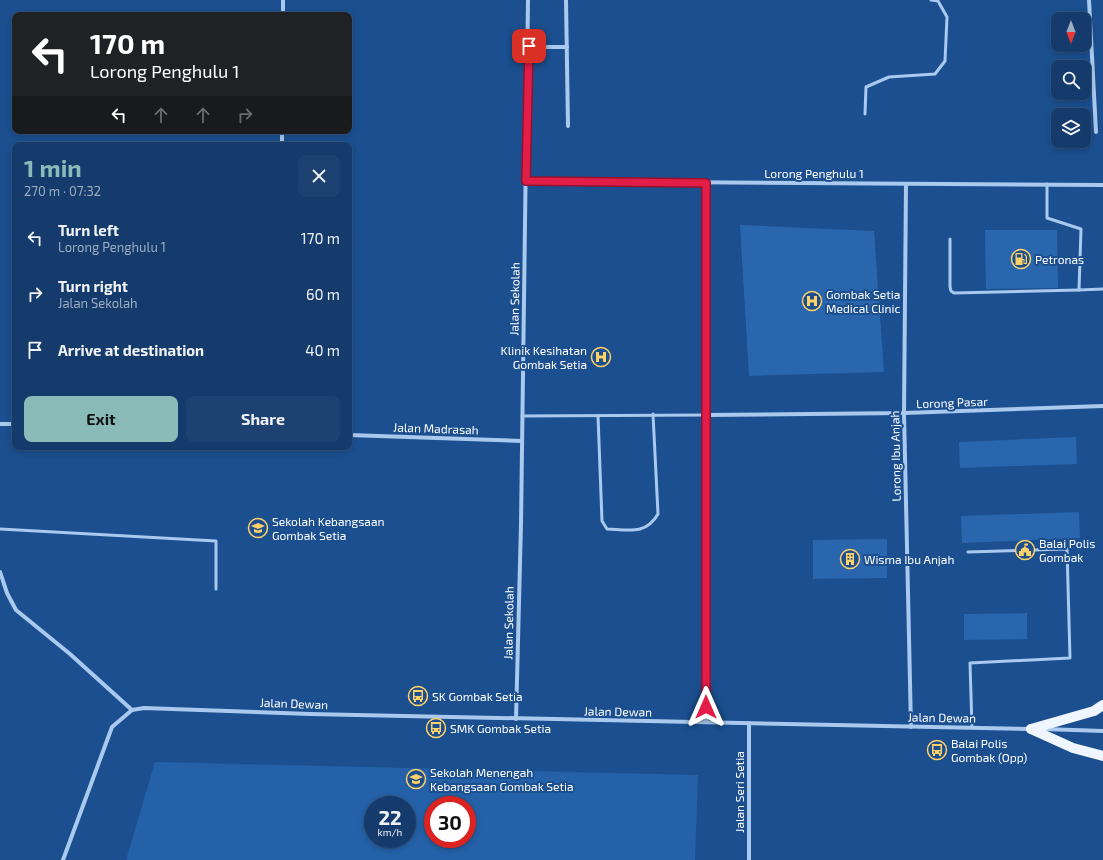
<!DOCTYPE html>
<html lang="en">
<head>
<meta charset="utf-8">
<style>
  :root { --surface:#143b6b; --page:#1d4271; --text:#f1f3f6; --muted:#9dadc1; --line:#33557e; --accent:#8bbbb9 }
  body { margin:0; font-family:"Exo 2",sans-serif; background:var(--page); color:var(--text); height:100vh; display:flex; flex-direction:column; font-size:15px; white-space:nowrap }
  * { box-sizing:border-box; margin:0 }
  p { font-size:13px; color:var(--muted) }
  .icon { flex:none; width:22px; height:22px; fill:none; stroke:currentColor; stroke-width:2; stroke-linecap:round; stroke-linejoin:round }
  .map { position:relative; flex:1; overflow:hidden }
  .panel { position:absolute; left:12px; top:142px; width:340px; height:308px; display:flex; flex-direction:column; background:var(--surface); border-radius:8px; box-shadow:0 2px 6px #0003,0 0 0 1px var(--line) }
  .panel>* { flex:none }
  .banner { position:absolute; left:12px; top:12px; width:340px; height:122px; border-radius:8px; box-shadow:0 2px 6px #0003,0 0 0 1px var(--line); background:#202124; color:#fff; overflow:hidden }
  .needle { width:26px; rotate:180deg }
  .buttons { position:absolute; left:1051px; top:12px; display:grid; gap:8px }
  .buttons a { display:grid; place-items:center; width:40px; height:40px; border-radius:8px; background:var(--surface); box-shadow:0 2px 6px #0003,0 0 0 1px var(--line); font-size:20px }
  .speed { position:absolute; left:364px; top:796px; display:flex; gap:8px; font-size:20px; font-weight:700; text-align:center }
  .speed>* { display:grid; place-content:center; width:52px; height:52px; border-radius:50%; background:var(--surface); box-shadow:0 2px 6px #0003,0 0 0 1px var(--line); line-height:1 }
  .speed small { font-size:10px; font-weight:400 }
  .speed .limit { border:6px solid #d22; background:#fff; color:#111 }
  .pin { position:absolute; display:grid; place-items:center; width:34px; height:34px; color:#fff; margin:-17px; border-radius:8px; box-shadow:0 2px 6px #0006 }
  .me { position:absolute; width:44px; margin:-22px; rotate:0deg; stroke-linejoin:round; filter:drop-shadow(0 0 3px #0008) }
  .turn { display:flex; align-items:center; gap:14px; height:84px; padding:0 12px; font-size:18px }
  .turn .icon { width:52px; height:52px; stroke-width:2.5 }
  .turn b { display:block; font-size:28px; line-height:34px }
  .lanes { display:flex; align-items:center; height:38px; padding:0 12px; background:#0003; justify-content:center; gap:20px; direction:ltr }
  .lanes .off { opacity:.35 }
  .round { display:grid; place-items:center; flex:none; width:42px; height:42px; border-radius:8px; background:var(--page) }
  .headline { display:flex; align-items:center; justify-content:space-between; height:68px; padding:0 12px }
  h1 { font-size:24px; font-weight:700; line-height:30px; color:var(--accent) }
  .action { display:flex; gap:8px; margin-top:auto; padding:8px 12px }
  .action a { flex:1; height:46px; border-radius:8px; background:var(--accent); color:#111; font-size:16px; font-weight:700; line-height:46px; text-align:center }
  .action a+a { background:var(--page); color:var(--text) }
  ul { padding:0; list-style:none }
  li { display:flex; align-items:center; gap:12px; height:56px; padding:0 12px }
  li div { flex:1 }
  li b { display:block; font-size:15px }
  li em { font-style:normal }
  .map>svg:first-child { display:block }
  .green { fill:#2461a8; fill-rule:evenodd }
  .building { fill:#2a66ad }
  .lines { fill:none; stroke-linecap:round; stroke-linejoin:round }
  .service { stroke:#a9c9ee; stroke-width:3 }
  .minor { stroke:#a9c9ee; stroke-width:4 }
  .primary { stroke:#f0f6ff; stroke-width:10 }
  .route-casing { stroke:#92132f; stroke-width:10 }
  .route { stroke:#e11d48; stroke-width:7 }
  .labels { text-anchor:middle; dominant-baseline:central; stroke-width:4; stroke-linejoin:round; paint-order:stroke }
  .street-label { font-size:12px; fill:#fff; stroke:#1b4f8f }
  .poi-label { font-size:12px; fill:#fff; stroke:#1b4f8f; text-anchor:start }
</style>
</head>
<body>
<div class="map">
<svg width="1103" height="860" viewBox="0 0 1103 860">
  <rect width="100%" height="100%" fill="#1b4f8f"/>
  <path class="green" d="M155 762 698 775 695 860H126ZM373 805H407V839H373ZM433 805H467V839H433Z"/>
  <g class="building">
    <path d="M740 225 874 231 884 372 749 376Z"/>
    <path d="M985 230H1057L1058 288 986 289Z"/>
    <path d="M1076 437 1077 464 960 468 959 442Z"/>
    <path d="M1079 512 1080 538 962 543 961 516Z"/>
    <path d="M887 539V578L813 579V540Z"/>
    <path d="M1027 613V639L964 640V614Z"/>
  </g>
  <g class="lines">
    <g class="service">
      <path d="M865 114 866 87 889 77 935 74 945 61 947 17 938 1 931 0"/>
      <path d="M1047 184V218L1081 229 1079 290 1103 289"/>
      <path d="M950 239V287L951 291 954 293 1079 290"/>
      <path d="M522 416 706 415"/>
      <path d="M598 416 602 521 607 529C629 530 646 535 658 514L653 414"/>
      <path d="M0 529 216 541V589"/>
      <path d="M968 552 1067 549 1070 658 970 663 972 728"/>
    </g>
    <g class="minor">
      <path d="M566 0 568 126"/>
      <path d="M1089 0 1096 132"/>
      <path d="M283 15V0"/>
      <path d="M529 47H567"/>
      <path d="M282 131V145"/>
      <path d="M525 181 1103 185"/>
      <path d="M706 183V722"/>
      <path d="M906 184 904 413 911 727"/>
      <path d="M706 415 904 413 1103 406"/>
      <path d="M0 424H15"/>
      <path d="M349 435 522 441"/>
      <path d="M0 572 7 593 16 610 70 654 132 710"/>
      <path d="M516 719 521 524 528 0"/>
      <path d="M749 723V860"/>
      <path d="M1044 729 1103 731"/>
      <path d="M63 860 112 727 132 710 144 708 310 714 1031 729"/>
    </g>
    <g class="primary">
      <path d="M1031 729 1073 748 1103 756"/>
      <path d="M1031 729 1094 711 1103 705"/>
    </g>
  </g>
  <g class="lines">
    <g class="route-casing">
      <path id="route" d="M529 46 526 181 706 183V707"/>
    </g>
    <use href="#route" class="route"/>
  </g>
  <defs>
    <g id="fuel-ring" transform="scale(1)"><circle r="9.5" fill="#1b4f8f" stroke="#ffd166" stroke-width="1.5"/><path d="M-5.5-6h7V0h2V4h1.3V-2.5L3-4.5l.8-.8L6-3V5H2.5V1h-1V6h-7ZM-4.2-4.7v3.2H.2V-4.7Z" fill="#ffd166"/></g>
    <g id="hospital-ring" transform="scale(1)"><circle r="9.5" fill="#1b4f8f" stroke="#ffd166" stroke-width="1.5"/><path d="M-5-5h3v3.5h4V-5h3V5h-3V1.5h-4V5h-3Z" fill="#ffd166"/></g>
    <g id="school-ring" transform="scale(1)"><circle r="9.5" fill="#1b4f8f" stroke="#ffd166" stroke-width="1.5"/><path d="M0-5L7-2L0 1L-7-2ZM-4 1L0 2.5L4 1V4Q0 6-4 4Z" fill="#ffd166"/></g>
    <g id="civic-ring" transform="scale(1)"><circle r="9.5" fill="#1b4f8f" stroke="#ffd166" stroke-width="1.5"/><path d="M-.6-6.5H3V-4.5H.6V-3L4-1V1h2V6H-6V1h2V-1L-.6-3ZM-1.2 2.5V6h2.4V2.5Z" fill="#ffd166"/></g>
    <g id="building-ring" transform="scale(1)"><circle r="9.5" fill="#1b4f8f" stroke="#ffd166" stroke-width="1.5"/><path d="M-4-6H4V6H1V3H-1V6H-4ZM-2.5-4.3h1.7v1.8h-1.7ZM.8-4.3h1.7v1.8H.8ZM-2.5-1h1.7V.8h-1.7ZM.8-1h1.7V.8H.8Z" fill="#ffd166"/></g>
    <g id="bus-ring" transform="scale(1)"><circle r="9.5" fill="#1b4f8f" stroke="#ffd166" stroke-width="1.5"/><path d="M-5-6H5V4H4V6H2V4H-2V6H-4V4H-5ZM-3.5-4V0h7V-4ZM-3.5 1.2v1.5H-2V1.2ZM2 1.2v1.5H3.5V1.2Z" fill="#ffd166"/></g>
  </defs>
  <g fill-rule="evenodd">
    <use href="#fuel-ring" x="1021" y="259"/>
    <use href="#hospital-ring" x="812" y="301"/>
    <use href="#hospital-ring" x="601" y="357"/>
    <use href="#school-ring" x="258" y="528"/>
    <use href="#civic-ring" x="1025" y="550"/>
    <use href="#building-ring" x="850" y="559"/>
    <use href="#bus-ring" x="418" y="696"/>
    <use href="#bus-ring" x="436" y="728"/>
    <use href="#bus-ring" x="937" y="750"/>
    <use href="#school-ring" x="416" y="779"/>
  </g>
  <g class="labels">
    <g class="street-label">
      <text x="814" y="173">Lorong Penghulu 1</text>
      <text transform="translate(514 299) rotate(-89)">Jalan Sekolah</text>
      <text transform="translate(952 402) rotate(-2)">Lorong Pasar</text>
      <text transform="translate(436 428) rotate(2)">Jalan Madrasah</text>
      <text transform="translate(895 456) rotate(-91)">Lorong Ibu Anjah</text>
      <text transform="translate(508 623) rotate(-89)">Jalan Sekolah</text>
      <text transform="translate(294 703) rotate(2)">Jalan Dewan</text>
      <text transform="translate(618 711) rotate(1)">Jalan Dewan</text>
      <text transform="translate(942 717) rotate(1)">Jalan Dewan</text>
      <text transform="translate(739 792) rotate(-90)">Jalan Seri Setia</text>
    </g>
    <g class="poi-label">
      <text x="1035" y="259">Petronas</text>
      <text x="826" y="294">Gombak Setia<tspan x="826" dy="14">Medical Clinic</tspan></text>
      <text x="587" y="350" text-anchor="end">Klinik Kesihatan<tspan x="587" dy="14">Gombak Setia</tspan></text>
      <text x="272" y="521">Sekolah Kebangsaan<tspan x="272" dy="14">Gombak Setia</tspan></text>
      <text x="1039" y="543">Balai Polis<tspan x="1039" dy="14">Gombak</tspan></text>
      <text x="864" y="559">Wisma Ibu Anjah</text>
      <text x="432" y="696">SK Gombak Setia</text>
      <text x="450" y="728">SMK Gombak Setia</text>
      <text x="951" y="743">Balai Polis<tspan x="951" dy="14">Gombak (Opp)</tspan></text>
      <text x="430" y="772">Sekolah Menengah<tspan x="430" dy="14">Kebangsaan Gombak Setia</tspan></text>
    </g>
  </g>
</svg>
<div class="buttons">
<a><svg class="needle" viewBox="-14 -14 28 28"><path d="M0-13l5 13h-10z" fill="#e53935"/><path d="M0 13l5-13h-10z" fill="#9dadc1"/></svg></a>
<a><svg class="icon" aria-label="search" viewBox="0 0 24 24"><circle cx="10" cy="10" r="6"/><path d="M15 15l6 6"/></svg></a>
<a><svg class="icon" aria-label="layers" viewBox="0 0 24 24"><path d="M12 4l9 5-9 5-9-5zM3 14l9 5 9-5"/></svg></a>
</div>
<div class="speed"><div>22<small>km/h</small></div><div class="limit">30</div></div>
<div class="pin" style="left:529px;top:46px;background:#d93025"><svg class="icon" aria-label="arrive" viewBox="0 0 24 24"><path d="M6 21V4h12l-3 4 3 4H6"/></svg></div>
<svg class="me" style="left:706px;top:707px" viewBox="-20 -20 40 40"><path d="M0-17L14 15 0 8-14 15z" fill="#e11d48" stroke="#fff" stroke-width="4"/></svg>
<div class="banner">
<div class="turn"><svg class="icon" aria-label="left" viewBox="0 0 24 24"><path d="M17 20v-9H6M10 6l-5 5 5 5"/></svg><div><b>170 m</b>Lorong Penghulu 1</div></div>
<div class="lanes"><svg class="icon" aria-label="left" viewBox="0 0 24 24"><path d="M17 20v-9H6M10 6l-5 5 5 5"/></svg><svg class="icon off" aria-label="ahead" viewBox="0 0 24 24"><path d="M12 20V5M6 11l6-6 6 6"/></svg><svg class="icon off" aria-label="ahead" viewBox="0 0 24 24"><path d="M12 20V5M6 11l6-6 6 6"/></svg><svg class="icon off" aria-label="right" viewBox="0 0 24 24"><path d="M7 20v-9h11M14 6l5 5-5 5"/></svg></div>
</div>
<section class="panel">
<div class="headline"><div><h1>1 min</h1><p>270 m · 07:32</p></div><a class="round"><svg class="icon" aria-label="close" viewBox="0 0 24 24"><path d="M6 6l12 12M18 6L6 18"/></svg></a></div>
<ul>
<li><svg class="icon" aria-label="left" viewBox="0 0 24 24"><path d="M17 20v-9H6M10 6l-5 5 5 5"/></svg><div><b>Turn left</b><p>Lorong Penghulu 1</p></div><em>170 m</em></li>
<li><svg class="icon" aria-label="right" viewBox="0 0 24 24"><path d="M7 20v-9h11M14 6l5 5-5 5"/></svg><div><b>Turn right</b><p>Jalan Sekolah</p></div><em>60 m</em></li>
<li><svg class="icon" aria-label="arrive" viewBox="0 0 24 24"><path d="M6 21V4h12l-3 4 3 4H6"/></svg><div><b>Arrive at destination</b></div><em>40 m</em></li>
</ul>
<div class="action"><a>Exit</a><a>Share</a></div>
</section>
</div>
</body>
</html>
